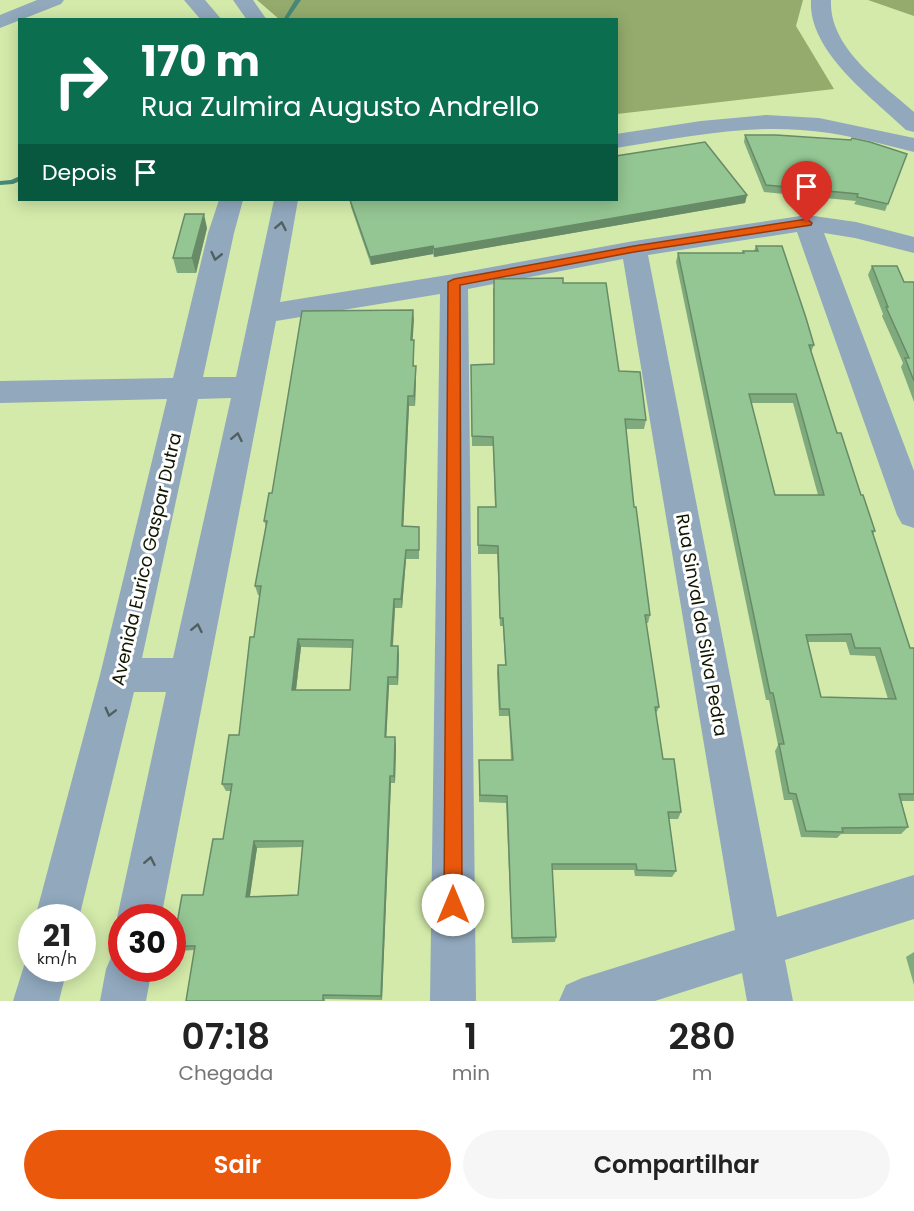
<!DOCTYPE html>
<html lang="pt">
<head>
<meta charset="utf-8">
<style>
  :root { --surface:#fff; --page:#f6f6f6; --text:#222; --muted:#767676; --accent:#ea580c }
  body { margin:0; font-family:Poppins,sans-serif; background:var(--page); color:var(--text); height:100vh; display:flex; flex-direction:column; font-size:22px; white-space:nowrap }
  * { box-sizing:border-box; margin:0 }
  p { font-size:20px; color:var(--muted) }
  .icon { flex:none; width:33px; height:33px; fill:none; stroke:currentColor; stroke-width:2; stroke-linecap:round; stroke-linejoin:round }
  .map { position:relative; height:1001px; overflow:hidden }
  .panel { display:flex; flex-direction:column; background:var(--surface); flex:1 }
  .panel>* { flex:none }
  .banner { position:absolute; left:18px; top:18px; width:600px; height:183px; border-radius:0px; box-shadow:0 3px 15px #0003; background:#0b6e4f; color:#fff; overflow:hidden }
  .speed { position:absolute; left:18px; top:904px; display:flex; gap:12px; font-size:30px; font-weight:700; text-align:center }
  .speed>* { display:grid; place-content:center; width:78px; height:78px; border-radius:50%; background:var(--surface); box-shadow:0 3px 15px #0003; line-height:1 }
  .speed small { font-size:15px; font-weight:400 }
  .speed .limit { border:9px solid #d22; background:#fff; color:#111 }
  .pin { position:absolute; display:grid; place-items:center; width:51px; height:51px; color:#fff; margin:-62px -26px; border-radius:50% 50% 50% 0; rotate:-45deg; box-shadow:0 0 6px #0007 }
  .pin .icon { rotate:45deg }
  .me { position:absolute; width:66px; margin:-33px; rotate:0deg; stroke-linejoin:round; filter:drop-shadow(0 0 4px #0008) }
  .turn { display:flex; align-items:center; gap:21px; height:126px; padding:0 24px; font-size:27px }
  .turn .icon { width:78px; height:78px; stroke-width:2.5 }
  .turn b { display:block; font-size:42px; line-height:51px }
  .then { display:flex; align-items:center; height:57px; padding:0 24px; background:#0003; gap:12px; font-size:22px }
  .eta { display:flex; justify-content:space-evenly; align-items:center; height:102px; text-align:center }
  .eta b { font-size:36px; font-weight:600; line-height:42px }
  .primary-button { display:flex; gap:12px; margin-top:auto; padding:12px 24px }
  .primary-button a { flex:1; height:69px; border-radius:36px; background:var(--accent); color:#fff; font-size:24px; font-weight:600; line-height:69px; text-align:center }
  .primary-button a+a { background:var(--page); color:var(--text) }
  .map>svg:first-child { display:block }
  .forest { fill:#95ab6d }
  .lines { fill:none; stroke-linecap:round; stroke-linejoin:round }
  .stream { fill:#478879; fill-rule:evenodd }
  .minor { fill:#91a8bd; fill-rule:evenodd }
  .wall { fill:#7faa7e; fill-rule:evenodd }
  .shaded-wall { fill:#688b67 }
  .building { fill:#94c693; stroke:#688b67; stroke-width:1.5; fill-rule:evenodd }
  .oneway { stroke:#50605f }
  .route { fill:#ea580c; stroke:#983908; stroke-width:1.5 }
  .labels { text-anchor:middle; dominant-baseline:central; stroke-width:6; stroke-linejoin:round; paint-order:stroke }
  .street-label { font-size:18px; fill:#101701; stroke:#fff }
</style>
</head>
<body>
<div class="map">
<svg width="914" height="1001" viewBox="0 0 914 1001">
  <rect width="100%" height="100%" fill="#d3eaaa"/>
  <g class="forest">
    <path d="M257 0H803L796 26 834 89 617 114 616 20 279 19Z"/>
    <path d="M868 0H914V16Z"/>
  </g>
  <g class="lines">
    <g class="stream">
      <path d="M295 0H301L287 20H283Z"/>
      <path d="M20 176V181L13 184 0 185V181L11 180Z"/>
    </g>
    <g class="minor">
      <path d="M37 0H64L61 4 0 28V15Z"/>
      <path d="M184 0H205L222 20H201Z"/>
      <path d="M233 0H253L267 20H247Z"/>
      <path d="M811 0H831C829 49 882 83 914 112V132L906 130C872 97 808 52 811 0Z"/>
      <path d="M766 115 819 118 914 138V152C877 143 839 132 801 130 739 125 677 139 616 148V134L701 121Z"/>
      <path d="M219 200H243L234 233 203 377H236L274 200H298L280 302 454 274 634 241 807 215 856 222 914 237V253L855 238 824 233 914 471V528L902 524 897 515 797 232 648 255 777 917 914 875V919L785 960 793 1001H747L742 973 655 1001H559L566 985 582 978 735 930 623 259 468 289 476 1001H430L440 294 276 321 161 918H122V929L117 918 166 692H134L79 918H35L100 675 167 399 0 403V381L173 378 208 233ZM231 398 173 658H142L198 399Z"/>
      <path d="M122 949V969H152L146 1001H100L106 969 113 953Z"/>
      <path d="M32 951V969H67L59 1001H13L28 953Z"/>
    </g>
  </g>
  <g class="wall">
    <path d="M745 135 907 154 885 211 854 204 856 201 764 192 744 142Z"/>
    <path d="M747 195 745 203 434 257 433 254 371 265 351 207 350 200Z"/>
    <path d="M207 228 196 273H177L173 258Z"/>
    <path d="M756 246 814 345 811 352 837 433 875 531 873 534 910 648H914V801H901L908 827 901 834H841L837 838 801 837 792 800H784L775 751 778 745 769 700H766L676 262 678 253H742L743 251H754ZM751 403H793L818 495H775ZM808 642H846L850 655 875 656 888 699 821 697Z"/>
    <path d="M872 266 904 282H914V402L901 367 903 363 882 316 883 314 868 275Z"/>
    <path d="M563 283 619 371 646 420 644 429H626L634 507 650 615 648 623H646L659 707 656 714 663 759 681 812 678 819H669L676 871 672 877 635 876 634 870H552L556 937 555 942 512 943 506 803 479 802V767L511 760 509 716H499L497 673 498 665H505L503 626H500L497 554H478V507H495L493 446H472L471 365 494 364 493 288Z"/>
    <path d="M413 310 412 340H414V366L416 375 415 406H409L403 526 419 527V559H406L402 608H395L393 646 399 654 398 685H389L386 737 396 745 395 783H391L382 1000 325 999V1001H186L195 950 177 951 173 946 203 895 223 839 231 791H226L222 784 239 735 260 595H258L255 586 266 526 264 521 272 493ZM301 647 353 648 350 690H296ZM302 847 298 895 250 896 257 848Z"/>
    <path d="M914 952V985L906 957Z"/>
  </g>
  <g class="shaded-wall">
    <path d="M747 195 745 203 434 257V249Z"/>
    <path d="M204 214 207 228 196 273 192 258Z"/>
    <path d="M433 246V254L371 265 370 257Z"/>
    <path d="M413 310 414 320 412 350 411 340Z"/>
    <path d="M416 366V375L415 406 414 396Z"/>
    <path d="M408 396 409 406 403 535 402 526Z"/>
    <path d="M406 550V559L402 608 401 599Z"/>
    <path d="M394 599 395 608 392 654 391 646Z"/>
    <path d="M298 639 301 647 295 698 292 690Z"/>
    <path d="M398 646 399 654 398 685 397 677Z"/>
    <path d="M388 677 389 685 386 745 385 737Z"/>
    <path d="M395 737 396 745 395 783 394 776Z"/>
    <path d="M390 776 391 783 382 1000 381 996Z"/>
    <path d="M254 841 257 848 249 902 246 897Z"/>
  </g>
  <g class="building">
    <path d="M745 135H776L851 140 852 138 870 142 907 154 888 204 857 197 858 194 766 185Z"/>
    <path d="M705 142 747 195 434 249 433 246 370 257 350 200H616V156Z"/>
    <path d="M185 214H204L192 258H173Z"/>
    <path d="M756 246H782L806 318 814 345H809L837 433H841L861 495H863L875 531H872L910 648H914V794H899L908 827 842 828 843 832 806 831 796 794 789 793 779 744H784L773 693H770L678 253H744L743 251H758ZM749 394H796L824 495H775ZM851 634 855 648H880L896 699 821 697 806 635Z"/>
    <path d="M872 266H897L904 282H914V381L905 358H909L886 307H888Z"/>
    <path d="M563 278V283H606L619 371 640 372 646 420 625 419 634 507H636L650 615H645L659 707H655L663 759H674L681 812H668L676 871 637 870 636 864H552L556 937 512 938 507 796 480 795 479 760H513L509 709H500L498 665H506L503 618H500L498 546 478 545V507H496L493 437 472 436 471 365 494 364V279Z"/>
    <path d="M413 310 411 340H414L413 366H416L414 396H408L402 526 419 527V550H406L401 599H394L391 646H398L397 677H388L385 737H395L394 776H390L381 996 323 995V1001H186L195 946H173L182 895H203L213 839H223L232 784H222L229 735H239L250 637H254L261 586H255L267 521H264L269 493H272L302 311ZM298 639 353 640 350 690H292ZM254 841H303L298 895 246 897Z"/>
  </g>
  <defs><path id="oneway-chevron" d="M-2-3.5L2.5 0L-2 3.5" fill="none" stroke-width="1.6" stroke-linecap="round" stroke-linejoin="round" transform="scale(1.5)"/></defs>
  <g class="oneway">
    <use href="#oneway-chevron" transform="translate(281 226) rotate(-79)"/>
    <use href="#oneway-chevron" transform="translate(216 256) rotate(103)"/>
    <use href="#oneway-chevron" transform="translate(237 437) rotate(-78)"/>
    <use href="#oneway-chevron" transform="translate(197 628) rotate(-78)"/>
    <use href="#oneway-chevron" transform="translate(110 712) rotate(104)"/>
    <use href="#oneway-chevron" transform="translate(150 861) rotate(-79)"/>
  </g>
  <path class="route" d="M807 219 812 223 811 225 634 252 460 285 462 905 459 912 453 914 446 912 444 905 448 282 454 279 634 246Z"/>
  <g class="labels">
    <g class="street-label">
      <text transform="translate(146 559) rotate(-77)">Avenida Eurico Gaspar Dutra</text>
      <text transform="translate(702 625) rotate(80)">Rua Sinval da Silva Pedra</text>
    </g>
  </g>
</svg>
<div class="speed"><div>21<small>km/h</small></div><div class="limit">30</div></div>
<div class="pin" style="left:807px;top:223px;background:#d93025"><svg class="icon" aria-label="arrive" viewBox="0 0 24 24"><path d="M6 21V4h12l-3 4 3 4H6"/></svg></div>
<svg class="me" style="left:453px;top:905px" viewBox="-20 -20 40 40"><circle r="19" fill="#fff"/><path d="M0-13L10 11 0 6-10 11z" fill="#ea580c"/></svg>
<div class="banner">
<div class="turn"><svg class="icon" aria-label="right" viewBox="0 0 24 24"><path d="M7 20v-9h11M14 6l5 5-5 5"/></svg><div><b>170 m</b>Rua Zulmira Augusto Andrello</div></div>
<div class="then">Depois<svg class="icon" aria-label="arrive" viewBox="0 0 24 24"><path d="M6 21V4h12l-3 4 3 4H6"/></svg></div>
</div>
</div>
<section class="panel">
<div class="eta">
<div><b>07:18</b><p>Chegada</p></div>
<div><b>1</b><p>min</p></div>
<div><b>280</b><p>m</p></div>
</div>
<div class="primary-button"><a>Sair</a><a>Compartilhar</a></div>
</section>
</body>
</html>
